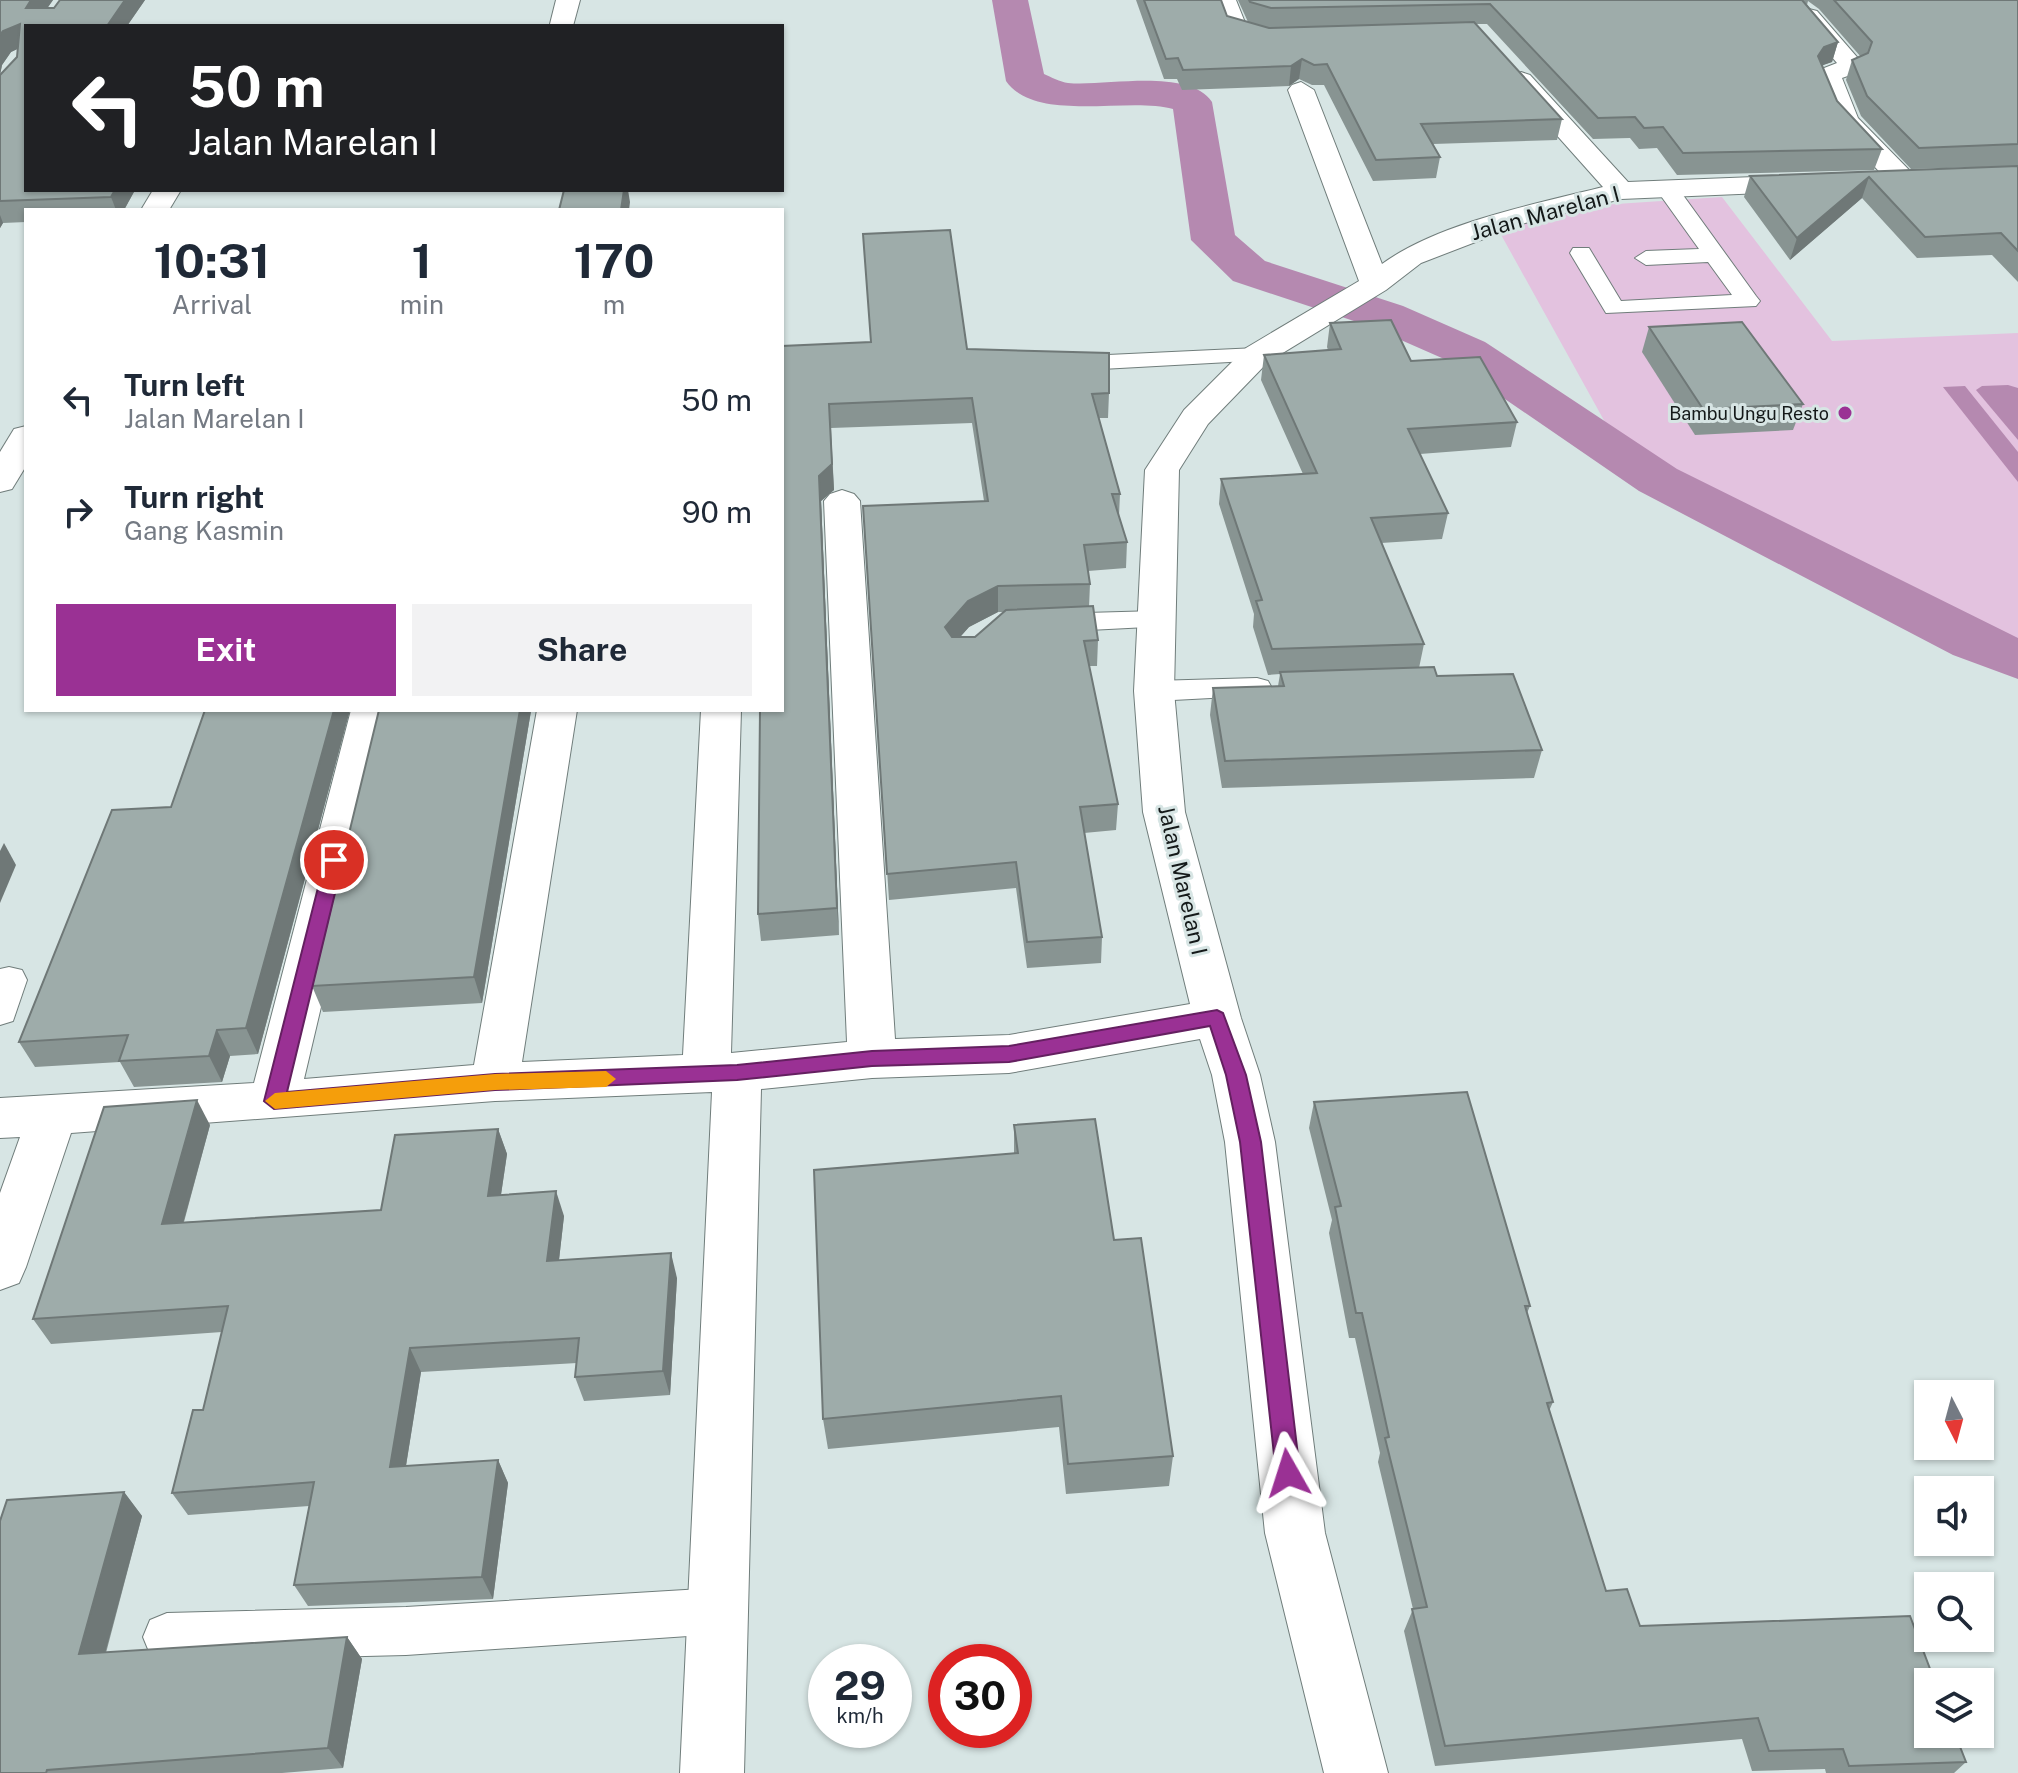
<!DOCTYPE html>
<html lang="en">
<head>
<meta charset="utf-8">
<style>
  :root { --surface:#fff; --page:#f2f2f3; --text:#1f2937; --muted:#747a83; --accent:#9a3194 }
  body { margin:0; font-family:"Public Sans",sans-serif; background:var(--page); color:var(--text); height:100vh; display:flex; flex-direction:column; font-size:30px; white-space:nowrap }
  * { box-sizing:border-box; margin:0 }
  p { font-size:26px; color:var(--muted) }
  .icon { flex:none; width:44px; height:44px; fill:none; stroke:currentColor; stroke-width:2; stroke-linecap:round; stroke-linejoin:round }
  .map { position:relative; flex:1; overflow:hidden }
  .side { position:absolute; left:24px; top:208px; width:760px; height:504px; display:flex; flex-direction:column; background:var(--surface); border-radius:0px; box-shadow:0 2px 6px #0004 }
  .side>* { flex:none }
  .hud { position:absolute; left:24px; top:24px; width:760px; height:168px; border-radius:0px; box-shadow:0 2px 6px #0004; background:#202124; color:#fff; overflow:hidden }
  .needle { width:52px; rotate:174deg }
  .buttons { position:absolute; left:1914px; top:1380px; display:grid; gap:16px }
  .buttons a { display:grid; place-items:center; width:80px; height:80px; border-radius:0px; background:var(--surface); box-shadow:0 2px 6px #0004; font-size:40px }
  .speed { position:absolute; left:808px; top:1644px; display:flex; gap:16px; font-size:40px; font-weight:700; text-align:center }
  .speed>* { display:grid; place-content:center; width:104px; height:104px; border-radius:50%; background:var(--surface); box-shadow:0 2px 6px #0004; line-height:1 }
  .speed small { font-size:20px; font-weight:400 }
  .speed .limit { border:12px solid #d22; background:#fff; color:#111 }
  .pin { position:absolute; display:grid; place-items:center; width:68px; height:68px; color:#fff; margin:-34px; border:4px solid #fff; border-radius:50%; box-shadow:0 2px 8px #0007 }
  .me { position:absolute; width:88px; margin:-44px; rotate:354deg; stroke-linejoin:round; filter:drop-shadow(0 0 6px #0008) }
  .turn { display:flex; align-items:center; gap:28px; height:168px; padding:0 32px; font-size:36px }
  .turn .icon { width:104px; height:104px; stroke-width:2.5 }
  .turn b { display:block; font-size:56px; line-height:68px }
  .eta { display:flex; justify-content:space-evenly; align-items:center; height:136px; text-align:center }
  .eta b { font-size:48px; font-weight:700; line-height:56px }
  .button { display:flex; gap:16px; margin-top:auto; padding:16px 32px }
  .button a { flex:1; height:92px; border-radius:0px; background:var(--accent); color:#fff; font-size:32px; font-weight:700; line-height:92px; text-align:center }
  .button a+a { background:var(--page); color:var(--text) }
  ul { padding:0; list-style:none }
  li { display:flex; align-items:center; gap:24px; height:112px; padding:0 32px }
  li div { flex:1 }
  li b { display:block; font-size:30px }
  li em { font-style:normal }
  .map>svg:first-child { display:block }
  .green { fill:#e3c2df }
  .water { fill:#b589b0 }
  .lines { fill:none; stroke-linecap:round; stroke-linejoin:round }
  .canal { fill:#b589b0; fill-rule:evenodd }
  .lane-casing { stroke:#707d7b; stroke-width:2 }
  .street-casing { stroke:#707d7b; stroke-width:2 }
  .lane { fill:#fff; fill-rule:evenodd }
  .street { fill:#fff; fill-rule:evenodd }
  .wall { fill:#889492; fill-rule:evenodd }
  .shaded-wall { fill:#6f7877 }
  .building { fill:#9eacaa; stroke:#6f7877; stroke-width:2 }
  .route { fill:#9a3194; stroke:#642060; stroke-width:2 }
  .slow { fill:#f59e0b }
  .poi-dot { fill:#9a3194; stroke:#d7e5e4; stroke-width:3 }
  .labels { text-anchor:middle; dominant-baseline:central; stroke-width:6; stroke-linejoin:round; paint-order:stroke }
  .far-poi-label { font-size:18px; fill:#141919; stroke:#d7e5e4; text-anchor:end }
  .street-label { font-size:22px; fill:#141919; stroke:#d7e5e4 }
</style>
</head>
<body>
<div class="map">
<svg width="2018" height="1773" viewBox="0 0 2018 1773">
  <rect width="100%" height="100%" fill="#d7e5e4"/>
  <path class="green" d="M1722 197 1832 341 2018 333V660L1968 639 1658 480 1611 433 1494 222 1571 207Z"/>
  <g class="water">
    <path d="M2008 385 2018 388V440L1976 390 1982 386Z"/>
    <path d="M1965 386 2018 452V482L1943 387Z"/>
  </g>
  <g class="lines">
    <path class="canal" d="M992 0H1028L1044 74C1051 77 1060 82 1068 83 1104 87 1188 67 1212 102L1235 235 1265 261 1403 306 1485 342 1677 469 2018 638V679L1953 655 1639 491 1451 362 1369 326 1233 281 1191 240 1173 109C1128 96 1036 124 1006 81Z"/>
    <g class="lane-casing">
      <g id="lane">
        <path d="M1667 183 1675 184 1756 296 1760 301 1756 306 1606 313 1570 253 1573 248H1589L1621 301 1732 295 1708 262 1646 265 1635 258 1646 251 1699 249 1656 189Z"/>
        <path d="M1257 348 1266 350 1269 355 1266 360 1065 371 1053 364 1065 357Z"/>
        <path d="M1157 611 1167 614 1172 620 1167 626 1050 632 1040 629 1035 623 1040 617 1050 614Z"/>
        <path d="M1257 678 1268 681 1272 688 1268 695 1154 701 1143 698 1139 691 1143 684 1154 681Z"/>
        <path d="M9 967 22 970 27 980 13 1021 0 1025V969Z"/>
        <path d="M718 1588 735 1594 742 1611 735 1628 718 1634 406 1655 167 1661 150 1654 143 1637 150 1620 167 1613 406 1607Z"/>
      </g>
    </g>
    <g class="street-casing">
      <g id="street">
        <path d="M556 0H580L573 26 550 24Z"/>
        <path d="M1212 0H1236L1246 25 1291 33 1294 38C1280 55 1245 41 1228 34Z"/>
        <path d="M1809 9 1817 11 1863 64 1859 72 1842 78 1858 118 1912 173 1916 179 1912 185H1892L1837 127 1815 75 1819 70 1837 63 1797 16Z"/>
        <path d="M1521 72 1530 75 1628 182 1808 175 1818 177 1822 183 1818 189 1808 191 1621 199 1525 223 1421 263 1386 290 1268 362 1208 424 1179 470 1174 691 1185 812 1241 1018 1260 1075 1275 1142 1325 1533 1388 1773H1324L1265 1533 1225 1142 1212 1075 1200 1039 1009 1073 872 1078 761 1089 744 1773H680L712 1092 495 1101 71 1133 26 1267 19 1283 0 1290V1193L20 1137 0 1138V1098L254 1083 351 710H391L304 1079 474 1065 537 710H577L522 1062 683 1055 701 710H741L731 1053 847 1042 824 501 830 494 842 490 854 494 860 501 895 1039 1009 1035 1190 1004 1143 812 1134 691 1145 470 1184 410 1246 348 1359 281 1288 90 1292 85 1301 82 1314 90 1382 264C1438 223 1535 204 1603 187L1512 85 1508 80Z"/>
        <path d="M153 190H181L169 210H141Z"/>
        <path d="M26 426V466L12 489 0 492V452L14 429Z"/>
      </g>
    </g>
    <use href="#lane" class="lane"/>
    <use href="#street" class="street"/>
  </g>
  <g class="wall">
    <path d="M0 0H53L47 8H54L60 0H145L127 26H26V190H135L124 210H26V222L3 223 0 228ZM17 49V57L0 75 2 65 11 52Z"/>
    <path d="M1136 0H1221L1227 16 1269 28 1248 22 1238 0H2018V166L1911 169 1861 116 1846 80 1852 60 1861 57 1819 9 1808 1 1807 5 1838 42 1832 62 1822 65 1837 101 1882 149 1874 170 1677 175 1657 148 1639 149 1630 138 1593 139 1487 24H1476L1562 119 1557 140 1433 144 1440 157 1436 178 1373 181 1324 85H1312L1299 79 1289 86 1182 90 1177 79H1164Z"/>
    <path d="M2018 166V282L1992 255 1917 258 1862 198 1790 260 1744 197 1750 176Z"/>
    <path d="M1330 323 1411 361 1517 422 1511 447 1420 454 1448 513 1442 539 1381 543 1424 644 1419 668 1437 676 1542 750 1534 778 1222 788 1210 715 1213 688 1278 686 1280 674 1268 675 1253 627 1254 614 1219 504 1221 479 1303 474 1261 380 1264 355 1328 350 1327 347Z"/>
    <path d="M1649 327 1803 404 1793 430 1695 435 1642 352Z"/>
    <path d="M782 346 967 349 1109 393 1108 418H1099L1120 494 1119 516 1127 542 1126 568 1088 571 1090 584 1089 607 1098 640 1097 666H1089L1118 804 1116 830 1084 833 1102 937 1101 963 1027 968 1016 888 889 900 863 506 984 501 972 423 831 428 834 490 821 501 839 935 761 941 758 914ZM998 612H1004L975 637H960L969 627Z"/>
    <path d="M205 710H350L258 1054 230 1056 222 1082 134 1087 120 1062 35 1067 19 1042 171 807Z"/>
    <path d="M379 710H533L531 711 482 1003 323 1012 312 986Z"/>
    <path d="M1314 1102 1530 1306 1527 1313 1553 1402 1549 1411 1606 1591 1640 1626 1966 1762 1954 1773H1826L1825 1769 1752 1771 1742 1739 1435 1766 1404 1631 1413 1609 1378 1462 1380 1453 1355 1338H1349L1329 1233 1332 1220 1309 1128Z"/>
    <path d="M210 1125 184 1222 381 1210 498 1129 507 1154 501 1195 564 1216 559 1260 677 1278 670 1395 584 1401 575 1377 577 1363 421 1372 406 1466 498 1460 508 1483 493 1599 308 1606 294 1585 309 1506 188 1515 172 1493 203 1410 222 1332 51 1344 33 1319Z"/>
    <path d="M1014 1125 1114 1240 1173 1456 1169 1486 1066 1494 1059 1427 828 1449 823 1419 1014 1153Z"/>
    <path d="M124 1492 142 1516 106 1653 347 1637 362 1659 343 1768 282 1773H0Z"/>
  </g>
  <g class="shaded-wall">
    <path d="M31 0H53L35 26 26 8Z"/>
    <path d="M125 0H145L127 26H107Z"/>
    <path d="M20 24 26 45 11 52 2 65 0 75V35L3 31Z"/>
    <path d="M1838 42 1832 62 1818 67V56L1824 47Z"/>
    <path d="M1302 59 1299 79 1289 86 1291 66Z"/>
    <path d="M1869 177 1862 198 1790 260 1797 238Z"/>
    <path d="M115 190H135L124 210H116L111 197Z"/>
    <path d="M624 190H628L630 202 629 210H621Z"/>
    <path d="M0 215 3 223 0 228Z"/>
    <path d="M829 404 834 490 821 501 839 935 837 908 819 476Z"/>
    <path d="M998 586V612L969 627 946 653 945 627 968 601Z"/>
    <path d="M334 710H350L258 1054 246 1028Z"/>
    <path d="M520 710H533L531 711 482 1003 474 977Z"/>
    <path d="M4 843 16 865 0 903V851Z"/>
    <path d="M217 1030 230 1056 222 1082 209 1056Z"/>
    <path d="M197 1100 210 1125 176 1249 162 1224Z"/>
    <path d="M498 1129 507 1154 497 1221 488 1196Z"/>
    <path d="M556 1191 564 1216 556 1286 547 1261Z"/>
    <path d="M671 1253 677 1278 670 1395 663 1371Z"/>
    <path d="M410 1348 421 1372 402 1490 390 1467Z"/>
    <path d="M498 1460 508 1483 493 1599 482 1577Z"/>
    <path d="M124 1492 142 1516 99 1676 79 1654Z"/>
    <path d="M347 1637 362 1659 343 1768 328 1748Z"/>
  </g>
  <g class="building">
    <path d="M0 0H31L26 8H54L60 0H125L107 26H26V190H115L111 197 0 201V75L17 57 20 24 3 31 0 35Z"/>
    <path d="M1144 0H1221L1227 16 1269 28 1474 22 1562 119 1421 124 1440 157 1376 160 1327 64 1314 65 1302 59 1291 66 1183 70 1178 58 1166 59Z"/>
    <path d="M1249 0H1802L1838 42 1824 47 1818 56 1837 101 1882 149 1683 153 1663 127 1644 128 1635 117 1598 118 1490 4 1271 8 1250 2Z"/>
    <path d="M1834 0H2018V144L1919 148 1867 96 1852 60 1868 53 1872 42Z"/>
    <path d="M2018 166V251L2001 233 1925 237 1869 177 1797 238 1750 176Z"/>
    <path d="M564 190H624L621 210H559Z"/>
    <path d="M950 230 967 349 1109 353V393L1092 394 1120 494H1112L1127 542 1084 545 1090 584 998 586 968 601 945 627 952 637H975L1006 610 1093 606 1098 640 1084 641 1118 804 1080 807 1102 937 1027 942 1016 862 887 874 863 506 988 501 972 398 829 404 832 464 819 476 837 908 758 914 760 710H782V346L871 342 863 234Z"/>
    <path d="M1391 320 1411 361 1480 357 1517 422 1408 429 1448 513 1371 518 1424 644 1272 649 1256 601 1262 600 1221 479 1317 473 1264 355 1341 349 1330 323Z"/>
    <path d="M1742 322 1803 404 1703 409 1649 327Z"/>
    <path d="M1434 667 1437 676 1513 674 1542 750 1225 761 1213 688 1284 686 1280 672Z"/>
    <path d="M205 710H334L246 1028 217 1030 209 1056 119 1061 128 1035 19 1042 112 810 171 807Z"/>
    <path d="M379 710H520L474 977 312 986Z"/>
    <path d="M1467 1092 1530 1306H1525L1553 1402 1547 1403 1606 1591 1627 1589 1640 1626 1910 1616 1935 1682H1928V1734H1955L1966 1762 1849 1766 1843 1749 1769 1751 1758 1718 1445 1746 1412 1609 1427 1607 1385 1438 1389 1437 1362 1313H1356L1335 1207 1341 1206 1314 1102Z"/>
    <path d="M197 1100 162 1224 381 1210 395 1135 498 1129 488 1196 556 1191 547 1261 671 1253 663 1371 575 1377 579 1338 410 1348 390 1467 498 1460 482 1577 294 1585 314 1482 172 1493 193 1410H203L228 1306 33 1319 104 1107Z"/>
    <path d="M1095 1119 1114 1240 1141 1238 1173 1456 1068 1464 1061 1396 823 1419 814 1170 1018 1153 1014 1125Z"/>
    <path d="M124 1492 79 1654 347 1637 328 1748 47 1770 46 1773H0V1521L7 1500Z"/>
  </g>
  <path class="route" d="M334 854 343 860 287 1092 495 1074 737 1065 872 1051 1009 1046 1217 1010 1223 1013 1246 1075 1261 1142 1300 1473 1297 1481 1288 1484 1280 1481 1276 1473 1240 1142 1226 1075 1210 1026 1009 1062 872 1066 737 1080 495 1090 274 1109 264 1101 325 860Z"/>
  <path class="slow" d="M606 1071 616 1079 606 1087 495 1090 275 1109 265 1101 275 1093 495 1074Z"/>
  <circle class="poi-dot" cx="1845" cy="413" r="8"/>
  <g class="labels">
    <g class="far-poi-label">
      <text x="1829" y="413">Bambu Ungu Resto</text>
    </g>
    <g class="street-label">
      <text transform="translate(1545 213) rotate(-15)">Jalan Marelan I</text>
      <text transform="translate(1183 880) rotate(77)">Jalan Marelan I</text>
    </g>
  </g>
</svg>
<div class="buttons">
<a><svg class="needle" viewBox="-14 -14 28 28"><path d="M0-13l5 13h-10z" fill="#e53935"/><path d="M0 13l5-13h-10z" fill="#747a83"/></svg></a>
<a><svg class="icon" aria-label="sound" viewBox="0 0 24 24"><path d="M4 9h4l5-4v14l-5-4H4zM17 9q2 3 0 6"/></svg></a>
<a><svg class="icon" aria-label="search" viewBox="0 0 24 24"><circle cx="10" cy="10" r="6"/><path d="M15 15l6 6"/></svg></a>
<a><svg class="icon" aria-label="layers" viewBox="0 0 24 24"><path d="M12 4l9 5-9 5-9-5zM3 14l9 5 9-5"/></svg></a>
</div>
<div class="speed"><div>29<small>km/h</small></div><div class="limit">30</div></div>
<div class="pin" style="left:334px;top:860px;background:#d93025"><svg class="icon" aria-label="arrive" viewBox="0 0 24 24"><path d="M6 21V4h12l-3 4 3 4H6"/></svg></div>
<svg class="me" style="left:1288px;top:1473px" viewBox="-20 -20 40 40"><path d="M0-17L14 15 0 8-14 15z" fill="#9a3194" stroke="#fff" stroke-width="4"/></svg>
<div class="hud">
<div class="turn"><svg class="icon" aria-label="left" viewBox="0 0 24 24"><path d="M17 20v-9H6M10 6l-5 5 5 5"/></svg><div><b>50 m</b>Jalan Marelan I</div></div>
</div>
<section class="side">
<div class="eta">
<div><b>10:31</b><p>Arrival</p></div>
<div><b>1</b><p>min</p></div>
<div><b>170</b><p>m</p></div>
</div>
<ul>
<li><svg class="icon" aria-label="left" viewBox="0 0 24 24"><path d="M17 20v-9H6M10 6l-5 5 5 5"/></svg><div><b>Turn left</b><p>Jalan Marelan I</p></div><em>50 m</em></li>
<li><svg class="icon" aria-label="right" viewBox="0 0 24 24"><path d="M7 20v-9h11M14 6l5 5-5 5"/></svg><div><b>Turn right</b><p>Gang Kasmin</p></div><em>90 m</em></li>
</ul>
<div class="button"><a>Exit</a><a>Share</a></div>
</section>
</div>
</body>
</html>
